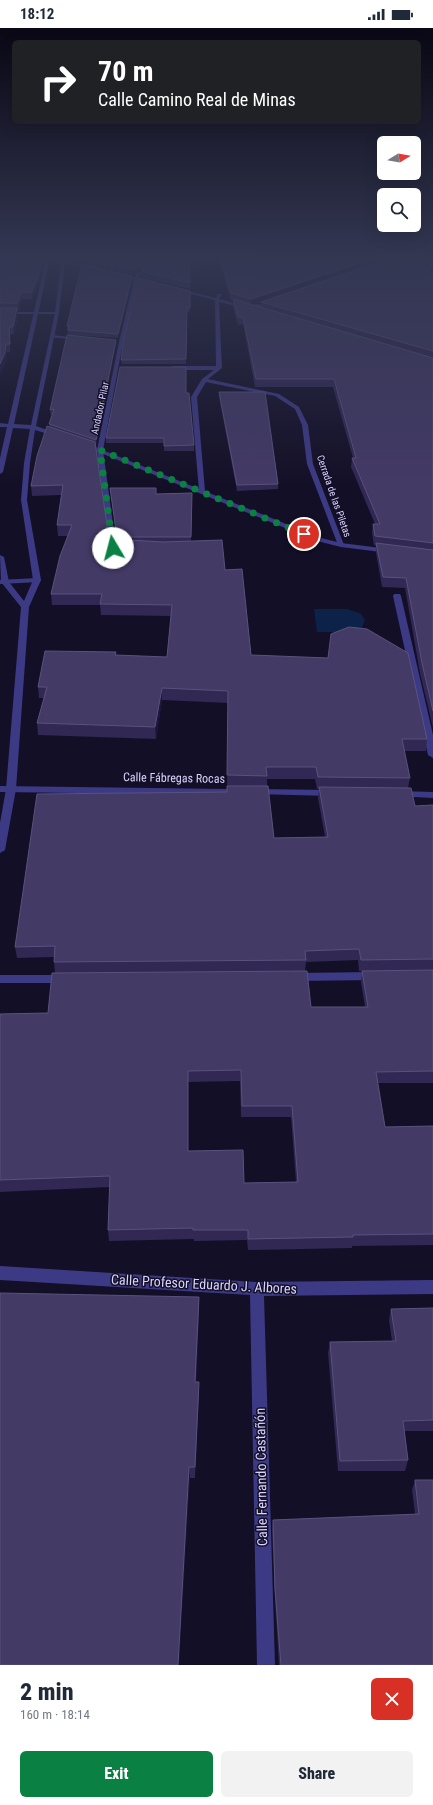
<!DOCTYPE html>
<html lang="en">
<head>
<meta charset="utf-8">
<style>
  :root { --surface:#fff; --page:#f2f2f3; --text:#1f2937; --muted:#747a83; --accent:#0b8043 }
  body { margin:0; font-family:"Roboto Condensed",sans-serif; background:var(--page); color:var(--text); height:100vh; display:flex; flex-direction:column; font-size:15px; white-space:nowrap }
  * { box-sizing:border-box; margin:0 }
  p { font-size:13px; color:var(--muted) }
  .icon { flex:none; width:22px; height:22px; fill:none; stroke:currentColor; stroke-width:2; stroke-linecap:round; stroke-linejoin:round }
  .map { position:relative; height:1637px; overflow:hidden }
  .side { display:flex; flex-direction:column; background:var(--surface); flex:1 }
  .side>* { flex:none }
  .banner { position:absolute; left:12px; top:12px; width:409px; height:84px; border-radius:6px; box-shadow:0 4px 16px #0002; background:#202124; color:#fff; overflow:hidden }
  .needle { width:26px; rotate:79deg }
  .tools { position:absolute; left:377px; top:108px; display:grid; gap:8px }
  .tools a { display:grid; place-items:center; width:44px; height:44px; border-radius:6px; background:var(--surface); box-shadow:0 4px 16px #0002; font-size:20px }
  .pin { position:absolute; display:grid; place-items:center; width:34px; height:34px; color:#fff; margin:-17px; border:2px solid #fff; border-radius:50%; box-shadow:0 1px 4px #0007 }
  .me { position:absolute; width:44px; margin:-22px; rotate:352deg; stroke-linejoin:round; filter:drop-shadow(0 0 3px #0008) }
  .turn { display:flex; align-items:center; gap:14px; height:84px; padding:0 20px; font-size:18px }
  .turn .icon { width:52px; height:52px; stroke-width:2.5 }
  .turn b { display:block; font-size:28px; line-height:34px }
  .round { display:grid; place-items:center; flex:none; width:42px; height:42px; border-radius:6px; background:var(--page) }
  .head { display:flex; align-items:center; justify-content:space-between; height:68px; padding:0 20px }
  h1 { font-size:24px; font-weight:800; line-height:30px }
  .primary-button { display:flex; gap:8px; margin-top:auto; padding:8px 20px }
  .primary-button a { flex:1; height:46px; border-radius:6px; background:var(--accent); color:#fff; font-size:16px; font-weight:800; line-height:46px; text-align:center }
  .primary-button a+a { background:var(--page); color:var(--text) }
  .status { display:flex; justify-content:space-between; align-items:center; height:28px; padding:0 20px; background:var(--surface); direction:ltr }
  .status svg { height:11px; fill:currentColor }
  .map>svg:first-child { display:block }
  .green { fill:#12302f }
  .water { fill:#0c2248 }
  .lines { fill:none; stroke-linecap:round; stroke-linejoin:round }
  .minor { fill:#3d3a85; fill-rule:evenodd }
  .tertiary { fill:#3d3a85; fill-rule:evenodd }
  .wall { fill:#312854; fill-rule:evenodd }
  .shaded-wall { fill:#1d163a }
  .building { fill:#433a66; stroke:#5a527e; fill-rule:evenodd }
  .route { stroke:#0b8043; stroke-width:7; stroke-dasharray:0 12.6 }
  .labels { text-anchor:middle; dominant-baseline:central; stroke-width:3; stroke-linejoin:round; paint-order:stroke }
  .far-street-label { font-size:10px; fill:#d9d4ff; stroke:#130f26 }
  .street-label { font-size:12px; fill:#d9d4ff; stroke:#130f26 }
  .near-street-label { font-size:14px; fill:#d9d4ff; stroke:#130f26 }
</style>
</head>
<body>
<div class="status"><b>18:12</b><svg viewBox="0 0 49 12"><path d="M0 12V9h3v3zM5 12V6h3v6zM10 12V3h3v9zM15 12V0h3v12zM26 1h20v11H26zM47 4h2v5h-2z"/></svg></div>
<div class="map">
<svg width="433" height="1637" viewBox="0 0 433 1637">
  <rect width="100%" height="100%" fill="#130f26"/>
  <path class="green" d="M89 229H246L230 230 177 247Z"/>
  <path class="water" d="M314 581H347L360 585 365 592 362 600 350 604H317Z"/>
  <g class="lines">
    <g class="minor">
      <path d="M34 229H43L96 240 94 241Z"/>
      <path d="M416 229H420L433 250V254Z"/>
      <path d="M138 244 142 245 138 250 152 254 150 255 138 252 123 314 103 422 116 518 122 520 113 522 109 520 97 422 119 314 134 251 117 246 119 245 135 249Z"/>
      <path d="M175 260 216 270 218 266H222L219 271 247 279 245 280 219 274 222 340 208 351 279 366 299 379 308 397 313 436 344 517 343 518 338 517 307 436 302 397 295 381 275 368 206 354 197 369 205 463 202 465 199 463 191 369 202 351 214 342H173L170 340 173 338H216L215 272 175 262Z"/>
      <path d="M243 272 276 281V282L274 283 241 274Z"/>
      <path d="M0 284H57L59 285 57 286H0Z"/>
      <path d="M52 307 79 310 81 311 79 312 50 309Z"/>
      <path d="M37 550 41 552 40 554 0 556V552Z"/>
      <path d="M394 566H400L401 568 433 707V730L428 727 393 568Z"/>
      <path d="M0 758 227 761 232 764 227 767 0 764Z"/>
      <path d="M255 761 331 762 336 765 331 768 252 766 250 764Z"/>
      <path d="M399 763 433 764V770L396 768 394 766Z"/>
      <path d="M375 944 379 945 381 948 379 951 375 952 295 953 291 952 289 949 291 946 295 945Z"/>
      <path d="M0 947H65L69 948 71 951 69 954 65 955H0Z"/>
      <path d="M0 1238 257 1254 433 1252V1266L264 1268 275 1637H257L250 1267 0 1252Z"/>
    </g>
    <g class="tertiary">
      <path d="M47 229H51L48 232V240L14 396 31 397 55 285 61 234 64 229H68L65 234 59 285 36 398 61 407 58 409 35 402 30 435 27 472 41 552 29 579 16 761 5 822 0 825V795L6 761 21 579 1 554 0 527 4 529 9 554 24 573 33 552 21 472 24 435 30 401 13 400 3 444 0 446V430L7 399H0V395L8 396 44 240V232Z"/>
      <path d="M81 415H85L321 510 341 515 389 521 393 523 389 525 341 519 317 513 81 417Z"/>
    </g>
  </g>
  <g class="wall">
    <path d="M0 229H42V242L39 256 32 271H22L19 282H18V288L14 306H10V324H7L6 333 0 347Z"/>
    <path d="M83 229H189L190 261 141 249V243L135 247 83 234Z"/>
    <path d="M218 229H418L416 231 433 248V700L420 645 405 560 382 559 376 525V518L374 517 372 505 373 496H375L351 439 352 430H353L333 359H255L243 296 238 297 233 279V272H231ZM261 275V280L253 278 255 277Z"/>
    <path d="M421 229H433V247Z"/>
    <path d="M132 248V252L118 310 68 307 67 298Z"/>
    <path d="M190 263V284H187L186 336H122L121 332Z"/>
    <path d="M116 316 96 417 109 511 117 512 110 460 156 466 192 472 191 513 225 542 251 627 427 711 426 723H404L410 750 408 760 415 778 433 777V1055H378L385 1099 433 1098V1217L352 1218V1220L248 1222 247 1212 194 1213V1211L109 1213 108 1202 110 1159 0 1164V986L48 985 55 945 54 934V929L17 930 15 919 227 764 228 675 162 672 156 711 38 707 37 695 44 670H39L38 659 116 624V628L167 629 171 588 101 587 100 577H52L51 566 68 508H58L57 497 61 467 32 468 31 458 50 399 49 396 52 387H51L50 382ZM267 751H315L317 761H319L318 770 325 809 274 810 267 758ZM358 932 359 943H362L361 954 365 979H311L305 943 306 934ZM240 1053 241 1089H291L296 1154 244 1155 188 1123V1054Z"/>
    <path d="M219 364 278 456V461L237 463 219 369Z"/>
    <path d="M186 365 194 417V423H164V415H106V410Z"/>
    <path d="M199 1269V1281L196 1354 199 1366 195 1450H190L0 1637Z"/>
    <path d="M433 1280V1403H404L408 1432 405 1443H338L328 1325 330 1314 392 1313 389 1292 391 1281Z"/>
    <path d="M415 1452H433V1637H279L275 1570 272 1502 273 1492 415 1486 412 1462Z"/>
  </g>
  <g class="shaded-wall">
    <path d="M378 229H384V234L261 274V275L251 278V271Z"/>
    <path d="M41 235 42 242 39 256 32 271V264Z"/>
    <path d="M140 237 141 243 135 247 134 241Z"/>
    <path d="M132 248V252L118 310V306Z"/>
    <path d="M21 264 22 271 19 282 18 275Z"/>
    <path d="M17 280 18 288 14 306 13 299Z"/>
    <path d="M116 312V316L96 417V412Z"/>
    <path d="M6 316 7 324 6 333 0 347V336Z"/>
    <path d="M162 660V672L156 711 155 699Z"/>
    <path d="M199 1269V1281L196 1365 195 1354Z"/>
    <path d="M199 1354V1366L195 1450V1439Z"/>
    <path d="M189 1439 190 1450 179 1637H178Z"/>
  </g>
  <g class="building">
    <rect x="0" y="229" width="42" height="2"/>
    <path d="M88 229H189L190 255 141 243 143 239 140 237 134 241Z"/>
    <path d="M220 229H378L251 271 231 265Z"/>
    <path d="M426 229H433V239Z"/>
    <path d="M420 231 433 248V323L261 274 386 232Z"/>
    <path d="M41 235 38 249 32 264H21L18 275H0V236Z"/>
    <path d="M82 236 132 248 118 306 68 302 69 298H67Z"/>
    <path d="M139 250 190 263V280H187L186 331 121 332 124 310Z"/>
    <path d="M233 271 433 330V515L375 508 373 496H380L352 430H356L334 351H256L243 289H238Z"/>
    <path d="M0 280H17L13 299H9L10 316H6L5 325 0 336Z"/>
    <path d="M67 307 116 312 96 412 49 396 54 381 50 382Z"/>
    <path d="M120 339H186V365H189L194 417 164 418V410H106Z"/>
    <path d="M219 364H265L278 456 237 457Z"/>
    <path d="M47 398 95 414 109 511 164 514 222 512 225 542 242 541 251 627 328 630 331 606 349 599 367 601 408 625 427 711H402L410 750 318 749 316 739H266L267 748 227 747 228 663 162 660 155 699 37 695 47 659H38L45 623 116 624 115 627 167 629 172 577 100 576 102 566H51L60 528 72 497H57L63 457 31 458 37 428Z"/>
    <path d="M110 460H156V466L192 465 191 509H117Z"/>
    <path d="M376 515 433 522V683L422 635 406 550 383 549Z"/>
    <path d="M227 758H268L274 810 328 809 319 759 411 760 415 778 433 777V931L361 932 359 921 305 923 306 932 54 934 55 918 15 919 37 766 227 764Z"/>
    <path d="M433 942V1043L376 1044 385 1099 433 1098V1206L353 1207V1209L248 1211V1202H193V1200L108 1202 110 1148 0 1152V986L48 985 52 945 307 943 311 979H368L362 943ZM241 1042 242 1078H292L298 1154 244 1155 243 1122 188 1123V1043Z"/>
    <path d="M0 1265 199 1269 195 1354H199L195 1439H189L178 1637H0Z"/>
    <path d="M433 1280V1392L403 1393 408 1432 340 1433 330 1314 396 1313 391 1281Z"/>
    <path d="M415 1452H433V1637H281L275 1561 273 1492 419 1486Z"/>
  </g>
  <linearGradient id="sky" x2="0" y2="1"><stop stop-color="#0a0815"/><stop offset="0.5" stop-color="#333752"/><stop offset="1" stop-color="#333752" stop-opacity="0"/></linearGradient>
  <rect width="433" height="458" fill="url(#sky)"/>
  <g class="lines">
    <path class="route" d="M113 520 100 422 304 506"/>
  </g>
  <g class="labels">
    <g class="far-street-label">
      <text transform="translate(100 380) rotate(-78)">Andador Pilar</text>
      <text transform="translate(334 468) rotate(71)">Cerrada de las Piletas</text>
    </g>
    <g class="street-label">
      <text transform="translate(174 750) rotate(1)">Calle Fábregas Rocas</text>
    </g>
    <g class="near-street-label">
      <text transform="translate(204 1256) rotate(3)">Calle Profesor Eduardo J. Albores</text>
      <text transform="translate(261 1449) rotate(-91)">Calle Fernando Castañón</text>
    </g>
  </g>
</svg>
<div class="tools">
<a><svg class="needle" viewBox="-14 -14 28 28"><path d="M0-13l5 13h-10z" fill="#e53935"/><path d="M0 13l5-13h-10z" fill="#747a83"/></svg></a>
<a><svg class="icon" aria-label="search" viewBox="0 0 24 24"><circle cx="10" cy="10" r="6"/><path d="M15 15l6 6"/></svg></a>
</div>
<div class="pin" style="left:304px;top:506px;background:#d93025"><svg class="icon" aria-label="arrive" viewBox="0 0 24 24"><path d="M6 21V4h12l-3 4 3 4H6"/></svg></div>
<svg class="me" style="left:113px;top:520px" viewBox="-20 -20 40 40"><circle r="19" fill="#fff"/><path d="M0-13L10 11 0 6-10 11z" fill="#0b8043"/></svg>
<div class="banner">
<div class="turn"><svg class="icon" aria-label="right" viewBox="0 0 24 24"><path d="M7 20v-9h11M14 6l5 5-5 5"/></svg><div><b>70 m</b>Calle Camino Real de Minas</div></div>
</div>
</div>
<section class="side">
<div class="head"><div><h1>2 min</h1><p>160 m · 18:14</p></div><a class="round" style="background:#d93025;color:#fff"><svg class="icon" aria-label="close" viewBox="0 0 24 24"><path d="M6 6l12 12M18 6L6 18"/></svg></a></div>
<div class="primary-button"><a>Exit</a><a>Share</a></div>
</section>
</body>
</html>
